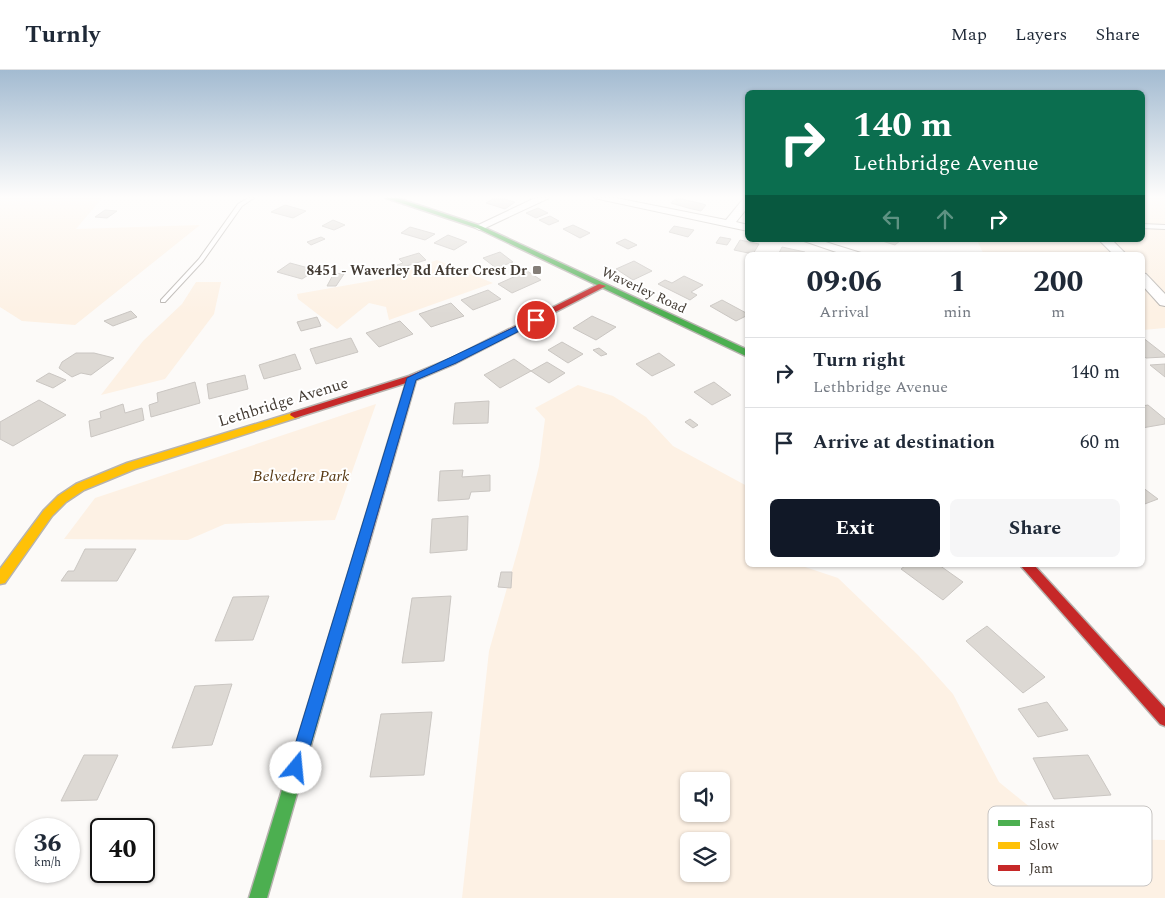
<!DOCTYPE html>
<html lang="en">
<head>
<meta charset="utf-8">
<style>
  :root { --surface:#fff; --page:#f6f6f7; --text:#1f2937; --muted:#747a83; --line:#e0e1e3; --accent:#111827 }
  body { margin:0; font-family:Spectral,serif; background:var(--page); color:var(--text); height:100vh; display:flex; flex-direction:column; font-size:19px; white-space:nowrap }
  * { box-sizing:border-box; margin:0 }
  p { font-size:16px; color:var(--muted) }
  .icon { flex:none; width:28px; height:28px; fill:none; stroke:currentColor; stroke-width:2; stroke-linecap:round; stroke-linejoin:round }
  .map { position:relative; flex:1; overflow:hidden }
  .drawer { position:absolute; left:745px; top:182px; width:400px; height:315px; display:flex; flex-direction:column; background:var(--surface); border-radius:8px; box-shadow:0 1px 4px #0004 }
  .drawer>* { flex:none }
  .guide { position:absolute; left:745px; top:20px; width:400px; height:152px; border-radius:8px; box-shadow:0 1px 4px #0004; background:#0b6e4f; color:#fff; overflow:hidden }
  .tools { position:absolute; left:680px; top:702px; display:grid; gap:10px }
  .tools a { display:grid; place-items:center; width:50px; height:50px; border-radius:8px; background:var(--surface); box-shadow:0 1px 4px #0004; font-size:25px }
  .speed { position:absolute; left:15px; top:748px; display:flex; gap:10px; font-size:25px; font-weight:700; text-align:center }
  .speed>* { display:grid; place-content:center; width:65px; height:65px; border-radius:50%; background:var(--surface); box-shadow:0 1px 4px #0004; line-height:1 }
  .speed small { font-size:12px; font-weight:400 }
  .speed .limit { border:2px solid #111; border-radius:8px; background:#fff; color:#111 }
  .pin { position:absolute; display:grid; place-items:center; width:42px; height:42px; color:#fff; margin:-21px; border:2px solid #fff; border-radius:50%; box-shadow:0 1px 5px #0007 }
  .me { position:absolute; width:55px; margin:-28px; rotate:17deg; stroke-linejoin:round; filter:drop-shadow(0 0 4px #0008) }
  .turn { display:flex; align-items:center; gap:18px; height:105px; padding:0 25px; font-size:22px }
  .turn .icon { width:65px; height:65px; stroke-width:2.5 }
  .turn b { display:block; font-size:35px; line-height:42px }
  .lanes { display:flex; align-items:center; height:48px; padding:0 25px; background:#0003; justify-content:center; gap:25px; direction:ltr }
  .lanes .off { opacity:.35 }
  .eta { display:flex; justify-content:space-evenly; align-items:center; height:85px; text-align:center }
  .eta b { font-size:30px; font-weight:700; line-height:35px }
  .primary-button { display:flex; gap:10px; margin-top:auto; padding:10px 25px }
  .primary-button a { flex:1; height:58px; border-radius:8px; background:var(--accent); color:#fff; font-size:20px; font-weight:700; line-height:58px; text-align:center }
  .primary-button a+a { background:var(--page); color:var(--text) }
  ul { padding:0; list-style:none }
  li { display:flex; align-items:center; gap:15px; height:70px; padding:0 25px; border-top:1px solid var(--line) }
  li div { flex:1 }
  li b { display:block; font-size:19px }
  li em { font-style:normal }
  header { display:flex; align-items:center; gap:30px; box-sizing:border-box; height:70px; padding:0 25px; background:var(--surface); border-bottom:1px solid var(--line) }
  header strong { font-size:24px }
  nav { display:flex; gap:28px; margin-inline-start:auto; font-size:18px }
  .map>svg:first-child { display:block }
  .green { fill:#fdf1e4; fill-rule:evenodd }
  .building { fill:#ddd9d4; stroke:#cac6c2 }
  .lines { fill:none; stroke-linecap:round; stroke-linejoin:round }
  .lane-casing { stroke:#b7b3af; stroke-width:2 }
  .street-casing { stroke:#b7b3af; stroke-width:2 }
  .fast-casing { stroke:#b7b3af; stroke-width:3 }
  .slow-casing { stroke:#b7b3af; stroke-width:3 }
  .jam-casing { stroke:#b7b3af; stroke-width:3 }
  .lane { fill:#fffefe; fill-rule:evenodd }
  .street { fill:#fffefe; fill-rule:evenodd }
  .fast { fill:#4caf50; fill-rule:evenodd }
  .slow { fill:#ffc107; fill-rule:evenodd }
  .jam { fill:#c62828; fill-rule:evenodd }
  .route { fill:#1a73e8; stroke:#114b97 }
  .poi-dot { fill:#847e78; stroke:#fff; stroke-width:2 }
  .labels { text-anchor:middle; dominant-baseline:central; stroke-width:4; stroke-linejoin:round; paint-order:stroke }
  .far-poi-label { font-size:14px; font-weight:bold; fill:#433b33; stroke:#fff; text-anchor:end }
  .far-street-label { font-size:14px; fill:#433b33; stroke:#fff }
  .street-label { font-size:16px; fill:#433b33; stroke:#fff }
  .park-label { font-size:16px; font-style:italic; fill:#573812; stroke:#fff }
  .key { fill:#fff; stroke:#c7c4c2; stroke-width:1 }
  .key-label { font-size:14px; fill:#433b33 }
</style>
</head>
<body>
<header>
<strong>Turnly</strong>
<nav><a>Map</a><a>Layers</a><a>Share</a></nav>
</header>
<div class="map">
<svg width="1165" height="828" viewBox="0 0 1165 828">
  <rect width="100%" height="100%" fill="#fcfaf8"/>
  <g class="green">
    <path d="M0 128H102L76 159 200 155 75 255 22 251 0 237Z"/>
    <path d="M1143 128H1165V258L1143 260 1142 185H984L977 170H1142Z"/>
    <path d="M437 190 493 213 389 250 386 237 369 233 337 259 298 229 297 224 382 209Z"/>
    <path d="M196 212H221L214 244 165 309 101 325 143 271 182 234Z"/>
    <path d="M578 315 613 326 646 347 673 376 747 416 748 495H799L838 508 918 585 953 624 999 712 1068 768 1165 770V828H462L489 581 519 476 539 396 545 349 535 338ZM689 711H721V744H689ZM689 771H721V804H689Z"/>
    <path d="M376 334 335 450 225 454 188 470 64 469 95 428Z"/>
  </g>
  <g class="building">
    <path d="M494 128H501L515 132 505 139 486 133Z"/>
    <path d="M676 128 699 133 706 135 701 141 688 138 671 133Z"/>
    <path d="M285 135 306 141 293 148 271 142Z"/>
    <path d="M538 138 548 143 536 148 526 143Z"/>
    <path d="M105 140 117 141 107 148 95 147Z"/>
    <path d="M550 146 559 151 549 155 539 150Z"/>
    <path d="M333 150 345 155 334 160 322 156Z"/>
    <path d="M573 155 590 163 580 168 563 159Z"/>
    <path d="M674 156 694 160 688 167 669 162Z"/>
    <path d="M410 157 435 164 425 170 401 163Z"/>
    <path d="M448 165 467 172 454 180 434 173Z"/>
    <path d="M321 167 325 169 311 175 307 172Z"/>
    <path d="M720 167 731 169 727 175 716 173Z"/>
    <path d="M625 169 637 175 628 179 616 173Z"/>
    <path d="M740 170 759 174 753 184 734 180Z"/>
    <path d="M879 170H901L895 175Z"/>
    <path d="M782 177 805 182 804 185H778Z"/>
    <path d="M500 182 513 192 496 198 483 188Z"/>
    <path d="M419 183 426 190 400 198 397 195 403 193 399 189Z"/>
    <path d="M634 191 652 201 633 210 616 199Z"/>
    <path d="M290 193 316 200 302 209 277 202Z"/>
    <path d="M527 201 541 210 512 223 498 214Z"/>
    <path d="M334 203 344 204 336 216H327Z"/>
    <path d="M684 206 703 215 691 222 697 225 690 230 658 214 665 210 672 213Z"/>
    <path d="M488 220 501 229 473 240 461 230Z"/>
    <path d="M722 230 748 244V245L736 251 710 236Z"/>
    <path d="M451 233 464 246 431 257 419 244Z"/>
    <path d="M131 241 137 247 113 256 104 251Z"/>
    <path d="M592 246 616 257 596 270 573 258Z"/>
    <path d="M317 247 321 256 301 261 297 252Z"/>
    <path d="M400 251 413 264 379 277 366 263Z"/>
    <path d="M1142 267 1165 285V287L1146 288 1142 285Z"/>
    <path d="M351 268 358 282 316 294 310 279Z"/>
    <path d="M562 272 583 284 568 293 548 280Z"/>
    <path d="M599 278 607 284 601 286 593 280Z"/>
    <path d="M76 283H94L114 288 91 305 81 303 72 307 59 298 62 292Z"/>
    <path d="M659 283 675 295 652 306 636 294Z"/>
    <path d="M295 284 301 299 264 309 259 295Z"/>
    <path d="M514 289 531 301 500 318 484 305Z"/>
    <path d="M547 292 565 303 549 313 531 301Z"/>
    <path d="M1165 294V307L1150 295Z"/>
    <path d="M49 303 66 310 53 318 36 311Z"/>
    <path d="M245 305 248 319 209 329 207 314Z"/>
    <path d="M195 312 200 333 151 347 149 335 158 332 157 323Z"/>
    <path d="M714 312 731 325 712 335 694 322Z"/>
    <path d="M39 330 66 345 13 376 0 369V352Z"/>
    <path d="M489 331 488 353 453 354 455 333Z"/>
    <path d="M123 334 125 343 142 338 144 350 91 367 89 351 101 348 100 342Z"/>
    <path d="M1148 335 1165 349V354L1142 358V336Z"/>
    <path d="M690 349 698 355 693 358 685 352Z"/>
    <path d="M463 400 462 407 490 405V421L471 422 469 429 438 431 440 401Z"/>
    <path d="M1142 417 1158 429 1142 435Z"/>
    <path d="M468 446 467 480 430 483 432 449Z"/>
    <path d="M85 479H136L117 511H61L68 501H74Z"/>
    <path d="M906 495H939L963 512 943 530 901 499Z"/>
    <path d="M501 502H512L511 518 498 517Z"/>
    <path d="M269 526 253 570 215 571 233 527Z"/>
    <path d="M451 526 444 591 402 593 412 528Z"/>
    <path d="M987 556 1045 607 1023 623 966 571Z"/>
    <path d="M232 614 212 675 172 678 195 616Z"/>
    <path d="M1047 632 1068 660 1038 667 1018 639Z"/>
    <path d="M432 642 424 705 370 707 381 644Z"/>
    <path d="M84 685H118L97 730 61 731Z"/>
    <path d="M1088 685 1111 725 1054 729 1033 688Z"/>
  </g>
  <g class="lines">
    <g class="lane-casing">
      <g id="lane">
        <path d="M248 128H254L242 136 203 191 165 232H161V230L199 189 238 134Z"/>
        <path d="M1142 154 1165 155V159L1142 158Z"/>
      </g>
    </g>
    <g class="street-casing">
      <g id="street">
        <path d="M535 128H549L483 159 479 160 474 157Z"/>
        <path d="M594 128H616L726 150 744 128H748V137L736 152 748 155V161Z"/>
        <path d="M801 170H819L861 183 863 185H845Z"/>
        <path d="M1099 170H1112L1127 185H1114Z"/>
        <path d="M1142 203 1146 204 1165 224V236L1160 235 1142 215Z"/>
      </g>
    </g>
    <g class="fast-casing">
      <g id="fast">
        <path d="M386 128H397L481 156 748 280V287L477 158Z"/>
        <path d="M361 476 365 477 367 481 267 828H249L355 481 357 477Z"/>
      </g>
    </g>
    <g class="slow-casing">
      <path id="slow" d="M295 342 300 345 299 347 135 399 84 420 66 432 52 446 5 513 0 514V499L44 440 58 426 76 414 127 393Z"/>
    </g>
    <g class="jam-casing">
      <g id="jam">
        <path d="M599 214 606 216 456 293 416 310 367 481 365 485 361 486 357 485 355 481 406 313 295 348 290 345 291 343 409 306 450 289Z"/>
        <path d="M1020 495H1034L1165 638V656L1160 654Z"/>
      </g>
    </g>
    <use href="#lane" class="lane"/>
    <use href="#street" class="street"/>
    <use href="#fast" class="fast"/>
    <use href="#slow" class="slow"/>
    <use href="#jam" class="jam"/>
  </g>
  <linearGradient id="sky" x2="0" y2="1"><stop stop-color="#a3bbd1"/><stop offset="0.52" stop-color="#fefdfc"/><stop offset="1" stop-color="#fefdfc" stop-opacity="0"/></linearGradient>
  <rect width="1165" height="244" fill="url(#sky)"/>
  <path class="route" d="M536 247 540 250 539 251 456 293 416 310 304 698 302 704 296 706 291 704 288 698 407 308Z"/>
  <rect class="poi-dot" x="532" y="195" width="10" height="10" rx="2.5"/>
  <g class="labels">
    <g class="far-poi-label">
      <text x="527" y="200">8451 - Waverley Rd After Crest Dr</text>
    </g>
    <g class="far-street-label">
      <text transform="translate(644 220) rotate(25)">Waverley Road</text>
    </g>
    <g class="street-label">
      <text transform="translate(283 332) rotate(-17)">Lethbridge Avenue</text>
    </g>
    <g class="park-label">
      <text x="301" y="406">Belvedere Park</text>
    </g>
  </g>
  <rect x="988" y="736" width="164" height="80" rx="8" class="key"/>
  <rect x="998" y="750" width="22" height="6" fill="#4caf50"/>
  <rect x="998" y="772" width="22" height="7" fill="#ffc107"/>
  <rect x="998" y="795" width="22" height="6" fill="#c62828"/>
  <g class="key-label">
    <text x="1029" y="758">Fast</text>
    <text x="1029" y="780">Slow</text>
    <text x="1029" y="803">Jam</text>
  </g>
</svg>
<div class="tools">
<a><svg class="icon" aria-label="sound" viewBox="0 0 24 24"><path d="M4 9h4l5-4v14l-5-4H4zM17 9q2 3 0 6"/></svg></a>
<a><svg class="icon" aria-label="layers" viewBox="0 0 24 24"><path d="M12 4l9 5-9 5-9-5zM3 14l9 5 9-5"/></svg></a>
</div>
<div class="speed"><div>36<small>km/h</small></div><div class="limit">40</div></div>
<div class="pin" style="left:536px;top:250px;background:#d93025"><svg class="icon" aria-label="arrive" viewBox="0 0 24 24"><path d="M6 21V4h12l-3 4 3 4H6"/></svg></div>
<svg class="me" style="left:296px;top:698px" viewBox="-20 -20 40 40"><circle r="19" fill="#fff"/><path d="M0-13L10 11 0 6-10 11z" fill="#1a73e8"/></svg>
<div class="guide">
<div class="turn"><svg class="icon" aria-label="right" viewBox="0 0 24 24"><path d="M7 20v-9h11M14 6l5 5-5 5"/></svg><div><b>140 m</b>Lethbridge Avenue</div></div>
<div class="lanes"><svg class="icon off" aria-label="left" viewBox="0 0 24 24"><path d="M17 20v-9H6M10 6l-5 5 5 5"/></svg><svg class="icon off" aria-label="ahead" viewBox="0 0 24 24"><path d="M12 20V5M6 11l6-6 6 6"/></svg><svg class="icon" aria-label="right" viewBox="0 0 24 24"><path d="M7 20v-9h11M14 6l5 5-5 5"/></svg></div>
</div>
<section class="drawer">
<div class="eta">
<div><b>09:06</b><p>Arrival</p></div>
<div><b>1</b><p>min</p></div>
<div><b>200</b><p>m</p></div>
</div>
<ul>
<li><svg class="icon" aria-label="right" viewBox="0 0 24 24"><path d="M7 20v-9h11M14 6l5 5-5 5"/></svg><div><b>Turn right</b><p>Lethbridge Avenue</p></div><em>140 m</em></li>
<li><svg class="icon" aria-label="arrive" viewBox="0 0 24 24"><path d="M6 21V4h12l-3 4 3 4H6"/></svg><div><b>Arrive at destination</b></div><em>60 m</em></li>
</ul>
<div class="primary-button"><a>Exit</a><a>Share</a></div>
</section>
</div>
</body>
</html>
